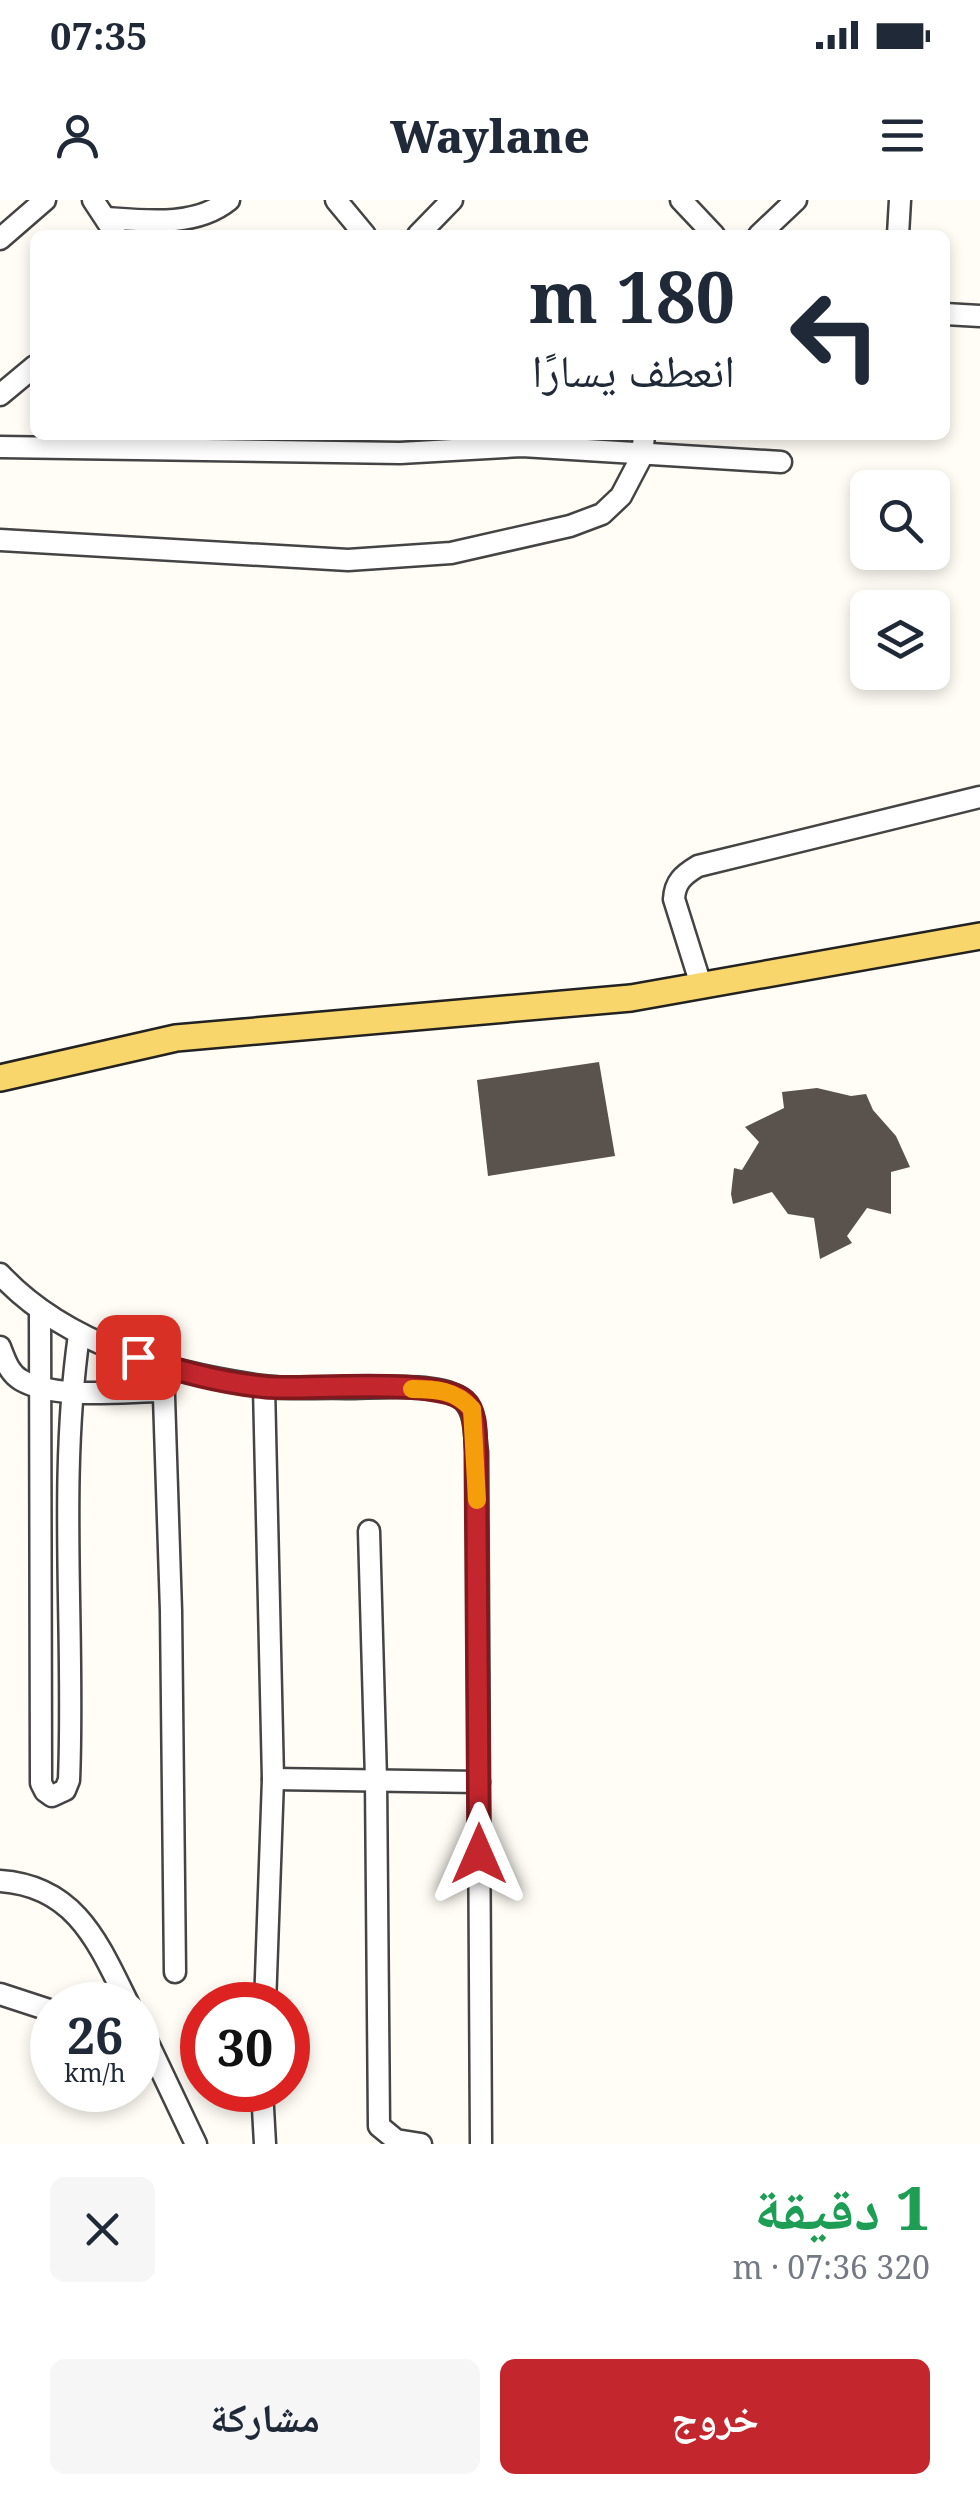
<!DOCTYPE html>
<html lang="ar">
<head>
<meta charset="utf-8">
<style>
  :root { --surface:#fff; --page:#f6f6f7; --text:#1f2937; --muted:#747a83; --accent:#c4262e }
  body { margin:0; font-family:"Noto Serif","Noto Naskh Arabic",serif; background:var(--page); color:var(--text); direction:rtl; height:100vh; display:flex; flex-direction:column; font-size:38px; white-space:nowrap }
  * { box-sizing:border-box; margin:0 }
  p { font-size:32px; color:var(--muted) }
  .icon { flex:none; width:55px; height:55px; fill:none; stroke:currentColor; stroke-width:2; stroke-linecap:round; stroke-linejoin:round }
  .map { position:relative; height:1944px; overflow:hidden; direction:ltr }
  .drawer { display:flex; flex-direction:column; background:var(--surface); flex:1 }
  .drawer>* { flex:none }
  .guide { position:absolute; left:30px; top:30px; width:920px; height:210px; border-radius:15px; box-shadow:0 5px 15px #0003; direction:rtl; background:#fff; color:var(--text); overflow:hidden }
  .tools { position:absolute; left:850px; top:270px; display:grid; gap:20px }
  .tools a { display:grid; place-items:center; width:100px; height:100px; border-radius:15px; background:var(--surface); box-shadow:0 5px 15px #0003; font-size:50px }
  .speed { position:absolute; left:30px; top:1782px; display:flex; gap:20px; font-size:50px; font-weight:700; text-align:center }
  .speed>* { display:grid; place-content:center; width:130px; height:130px; border-radius:50%; background:var(--surface); box-shadow:0 5px 15px #0003; line-height:1 }
  .speed small { font-size:25px; font-weight:400 }
  .speed .limit { border:15px solid #d22; background:#fff; color:#111 }
  .pin { position:absolute; display:grid; place-items:center; width:85px; height:85px; color:#fff; margin:-42px; border-radius:20px; box-shadow:0 5px 15px #0006 }
  .me { position:absolute; width:110px; margin:-55px; rotate:0deg; stroke-linejoin:round; filter:drop-shadow(0 0 8px #0008) }
  .turn { display:flex; align-items:center; gap:35px; height:210px; padding:0 50px; font-size:45px }
  .turn .icon { width:130px; height:130px; stroke-width:2.5 }
  .turn b { display:block; font-size:70px; line-height:85px }
  .round { display:grid; place-items:center; flex:none; width:105px; height:105px; border-radius:15px; background:var(--page) }
  .summary { display:flex; align-items:center; justify-content:space-between; height:170px; padding:0 50px }
  h1 { font-size:60px; font-weight:800; line-height:75px; color:#1e9e55 }
  .cta { display:flex; gap:20px; margin-top:auto; padding:20px 50px }
  .cta a { flex:1; height:115px; border-radius:15px; background:var(--accent); color:#fff; font-size:40px; font-weight:800; line-height:115px; text-align:center }
  .cta a+a { background:var(--page); color:var(--text) }
  .status { display:flex; justify-content:space-between; align-items:center; height:70px; padding:0 50px; background:var(--surface); direction:ltr }
  .status svg { height:28px; fill:currentColor }
  header { display:flex; justify-content:space-between; align-items:center; height:130px; padding:0 50px; background:var(--surface); font-size:45px; font-weight:800 }
  .map>svg:first-child { display:block }
  .building { fill:#5a524d }
  .lines { fill:none; stroke-linecap:round; stroke-linejoin:round }
  .minor-casing { stroke:#444; stroke-width:25 }
  .major-casing { stroke:#222; stroke-width:30 }
  .minor { stroke:#fff; stroke-width:20 }
  .major { stroke:#f9d66b; stroke-width:25 }
  .route-casing { stroke:#7f191e; stroke-width:25 }
  .route { stroke:#c4262e; stroke-width:18 }
  .slow { stroke:#f59e0b; stroke-width:18 }
</style>
</head>
<body>
<div class="status"><b>07:35</b><svg viewBox="0 0 49 12"><path d="M0 12V9h3v3zM5 12V6h3v6zM10 12V3h3v9zM15 12V0h3v12zM26 1h20v11H26zM47 4h2v5h-2z"/></svg></div>
<header><svg class="icon" aria-label="menu" viewBox="0 0 24 24"><path d="M4 6h16M4 12h16M4 18h16"/></svg>Waylane<svg class="icon" aria-label="person" viewBox="0 0 24 24"><circle cx="12" cy="8" r="4"/><path d="M4 21q1-7 8-7t8 7"/></svg></header>
<div class="map">
<svg width="980" height="1944" viewBox="0 0 980 1944">
  <rect width="100%" height="100%" fill="#fffdf5"/>
  <g class="building">
    <path d="M599 862 615 956 488 976 477 880Z"/>
    <path d="M817 888 851 896 866 894 873 910 896 936 910 967 891 972V1014L867 1008 847 1036 852 1043 820 1059 814 1018 788 1014 772 992 733 1004 731 994 734 968 742 970 759 942 745 927 784 908 782 892Z"/>
  </g>
  <g class="lines">
    <g class="minor-casing">
      <g id="minor">
        <path d="M93 0 116 35"/>
        <path d="M336 0 365 35"/>
        <path d="M681 0 714 35"/>
        <path d="M107 18C146 21 196 27 229 0"/>
        <path d="M418 35 452 0"/>
        <path d="M759 35 796 0"/>
        <path d="M898 35 900 0"/>
        <path d="M0 39 45 0"/>
        <path d="M945 114 980 116"/>
        <path d="M0 195 35 166"/>
        <path d="M0 247 400 253 522 246 781 262"/>
        <path d="M0 340 348 360 451 353 570 326 602 314 621 296 642 256 644 235"/>
        <path d="M701 785 674 699C675 682 683 675 698 666L980 597"/>
        <path d="M0 1074C66 1145 169 1173 262 1186 289 1190 318 1187 346 1188 376 1188 434 1182 459 1197 477 1208 474 1233 477 1252L481 1944"/>
        <path d="M40 1110 41 1583 45 1591 52 1596 65 1590 69 1580C75 1432 58 1283 79 1135"/>
        <path d="M0 1147C5 1160 9 1173 21 1180 56 1200 123 1191 164 1191"/>
        <path d="M163 1166 171 1411 175 1772"/>
        <path d="M264 1187 273 1579 265 1805"/>
        <path d="M369 1331 376 1579 379 1926 396 1940 421 1944"/>
        <path d="M273 1579 479 1582"/>
        <path d="M0 1681C77 1686 99 1745 129 1805"/>
        <path d="M0 1794 52 1811"/>
        <path d="M138 1822 196 1944"/>
        <path d="M262 1890 265 1944"/>
      </g>
    </g>
    <g class="major-casing">
      <path id="major" d="M0 878 176 838 631 798 980 736"/>
    </g>
    <use href="#minor" class="minor"/>
    <use href="#major" class="major"/>
  </g>
  <g class="lines">
    <g class="route-casing">
      <path id="route" d="M138 1157C177 1171 224 1183 266 1187 307 1190 438 1177 465 1201 477 1212 475 1236 476 1252L479 1654"/>
    </g>
    <use href="#route" class="route"/>
    <path class="slow" d="M412 1189C436 1189 455 1190 472 1209L477 1300"/>
  </g>
</svg>
<div class="tools">
<a><svg class="icon" aria-label="search" viewBox="0 0 24 24"><circle cx="10" cy="10" r="6"/><path d="M15 15l6 6"/></svg></a>
<a><svg class="icon" aria-label="layers" viewBox="0 0 24 24"><path d="M12 4l9 5-9 5-9-5zM3 14l9 5 9-5"/></svg></a>
</div>
<div class="speed"><div>26<small>km/h</small></div><div class="limit">30</div></div>
<div class="pin" style="left:138px;top:1157px;background:#d93025"><svg class="icon" aria-label="arrive" viewBox="0 0 24 24"><path d="M6 21V4h12l-3 4 3 4H6"/></svg></div>
<svg class="me" style="left:479px;top:1654px" viewBox="-20 -20 40 40"><path d="M0-17L14 15 0 8-14 15z" fill="#c4262e" stroke="#fff" stroke-width="4"/></svg>
<div class="guide">
<div class="turn"><svg class="icon" aria-label="left" viewBox="0 0 24 24"><path d="M17 20v-9H6M10 6l-5 5 5 5"/></svg><div><b>180 m</b>انعطف يسارًا</div></div>
</div>
</div>
<section class="drawer">
<div class="summary"><div><h1>1 دقيقة</h1><p>320 m · 07:36</p></div><a class="round"><svg class="icon" aria-label="close" viewBox="0 0 24 24"><path d="M6 6l12 12M18 6L6 18"/></svg></a></div>
<div class="cta"><a>خروج</a><a>مشاركة</a></div>
</section>
</body>
</html>
